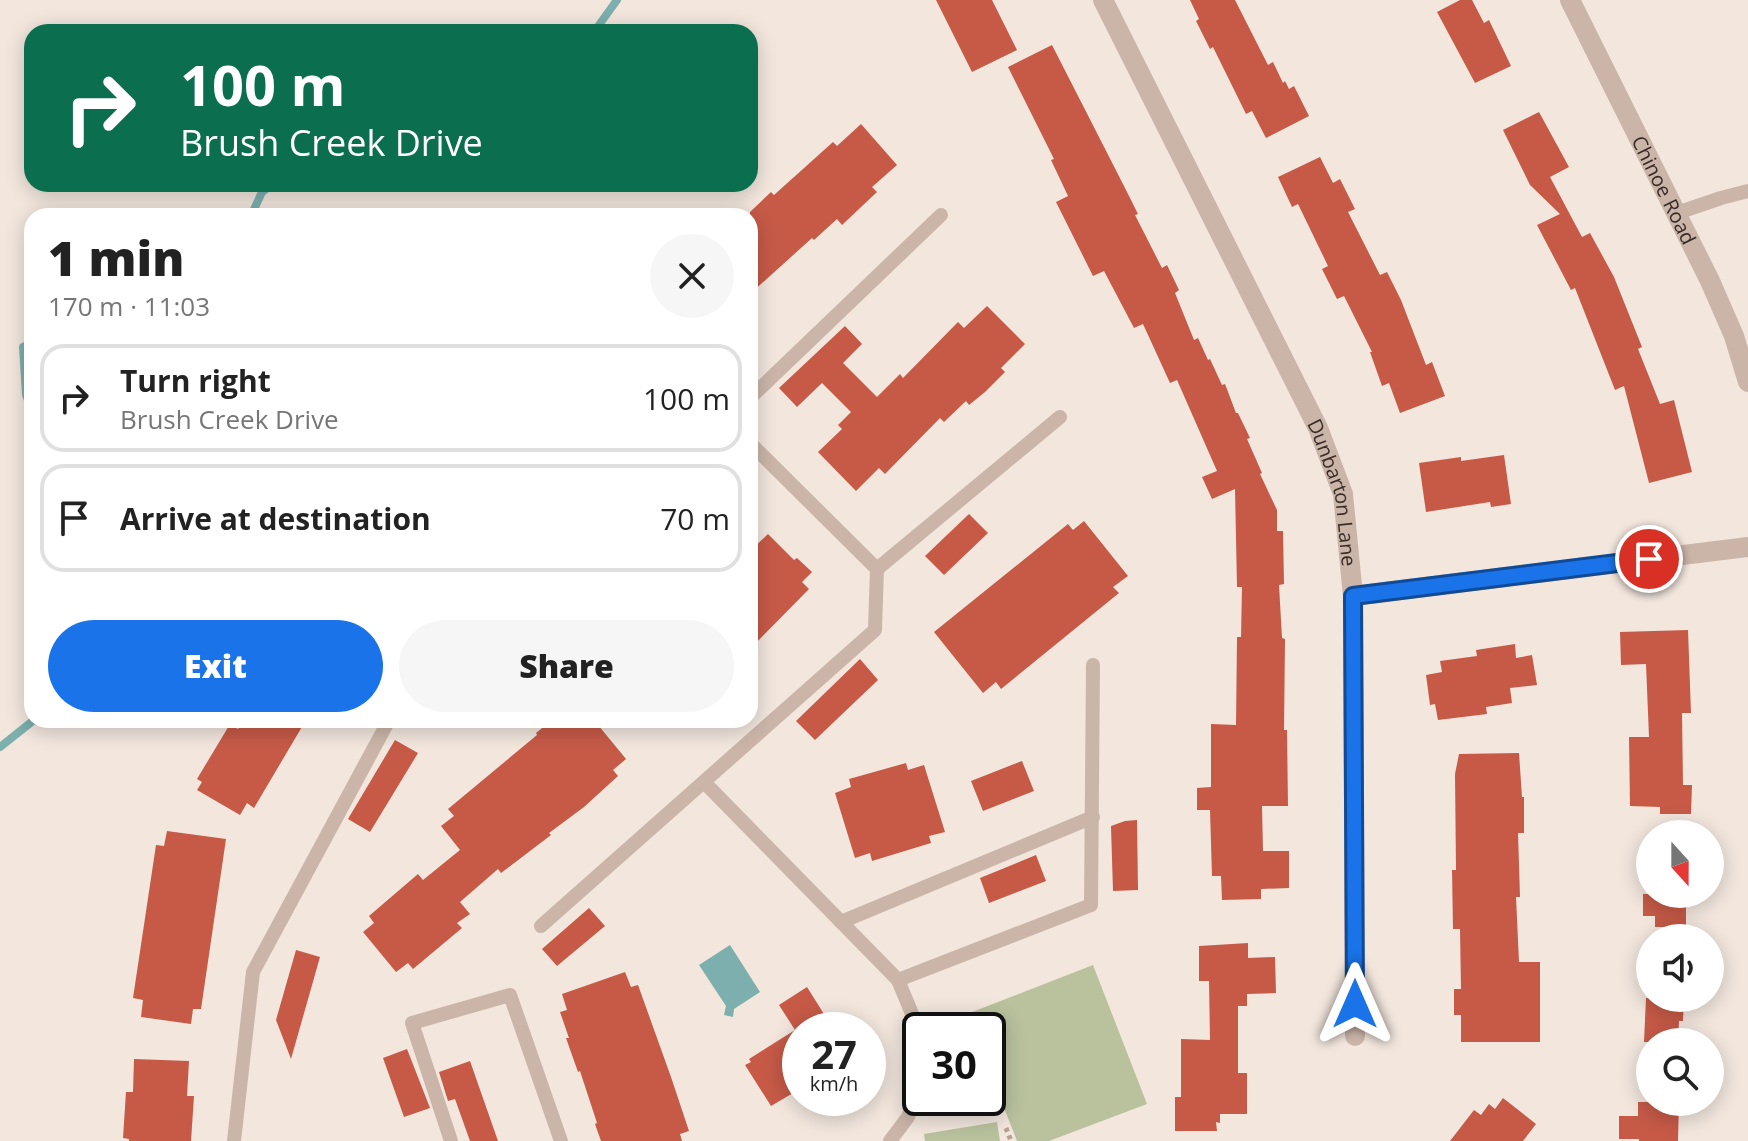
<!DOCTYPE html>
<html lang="en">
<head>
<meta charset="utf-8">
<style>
  :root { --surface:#fff; --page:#f6f6f6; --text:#222; --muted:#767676; --line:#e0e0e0; --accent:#1a73e8 }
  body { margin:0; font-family:"Open Sans",sans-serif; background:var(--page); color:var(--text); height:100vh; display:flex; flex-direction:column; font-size:30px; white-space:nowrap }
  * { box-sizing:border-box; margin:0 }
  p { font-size:26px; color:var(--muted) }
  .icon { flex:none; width:44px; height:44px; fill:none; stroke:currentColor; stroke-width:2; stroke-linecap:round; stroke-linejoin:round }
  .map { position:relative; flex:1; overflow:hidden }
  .panel { position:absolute; left:24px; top:208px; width:734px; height:520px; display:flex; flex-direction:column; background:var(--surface); border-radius:24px; box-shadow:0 4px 20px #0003 }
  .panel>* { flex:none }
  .hud { position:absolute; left:24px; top:24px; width:734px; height:168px; border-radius:24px; box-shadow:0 4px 20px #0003; background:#0b6e4f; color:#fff; overflow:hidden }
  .needle { width:52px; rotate:159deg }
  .controls { position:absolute; left:1636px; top:820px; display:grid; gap:16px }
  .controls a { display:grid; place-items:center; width:88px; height:88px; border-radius:50%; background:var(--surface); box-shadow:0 4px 20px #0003; font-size:40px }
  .speed { position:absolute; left:782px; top:1012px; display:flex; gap:16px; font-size:40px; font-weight:700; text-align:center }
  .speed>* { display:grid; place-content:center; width:104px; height:104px; border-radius:50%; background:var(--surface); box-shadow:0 4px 20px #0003; line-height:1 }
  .speed small { font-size:20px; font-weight:400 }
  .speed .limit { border:4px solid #111; border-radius:12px; background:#fff; color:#111 }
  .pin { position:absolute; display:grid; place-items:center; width:68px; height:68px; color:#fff; margin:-34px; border:4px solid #fff; border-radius:50%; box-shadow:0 2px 8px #0007 }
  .me { position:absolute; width:88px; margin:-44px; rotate:0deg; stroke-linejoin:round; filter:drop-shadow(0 0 6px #0008) }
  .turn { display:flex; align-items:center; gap:28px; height:168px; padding:0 24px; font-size:36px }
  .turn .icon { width:104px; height:104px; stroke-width:2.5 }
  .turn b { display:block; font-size:56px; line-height:68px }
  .round { display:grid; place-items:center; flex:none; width:84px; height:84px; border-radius:42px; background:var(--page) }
  .summary { display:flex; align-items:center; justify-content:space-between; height:136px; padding:0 24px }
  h1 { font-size:48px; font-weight:800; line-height:60px }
  .cta { display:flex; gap:16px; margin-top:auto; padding:16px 24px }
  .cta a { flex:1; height:92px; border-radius:48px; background:var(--accent); color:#fff; font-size:32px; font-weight:800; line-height:92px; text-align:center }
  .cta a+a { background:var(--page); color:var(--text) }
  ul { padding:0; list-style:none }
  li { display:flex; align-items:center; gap:24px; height:108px; margin:0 16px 12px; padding:0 8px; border:4px solid var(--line); border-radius:24px }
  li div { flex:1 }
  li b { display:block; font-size:30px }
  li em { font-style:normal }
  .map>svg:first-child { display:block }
  .green { fill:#b9c29d }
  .water { fill:#7cafad }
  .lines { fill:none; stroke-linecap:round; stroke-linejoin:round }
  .stream { stroke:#7cafad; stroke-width:8 }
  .building { fill:#c65a47 }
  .path { stroke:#b69f93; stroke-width:5; stroke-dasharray:4 4; stroke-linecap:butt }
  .service { stroke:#cbb5a9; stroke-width:14 }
  .minor { stroke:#cbb5a9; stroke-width:20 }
  .tertiary { stroke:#cbb5a9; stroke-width:20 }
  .route-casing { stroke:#114b97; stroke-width:20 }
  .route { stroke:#1a73e8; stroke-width:14 }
  .labels { text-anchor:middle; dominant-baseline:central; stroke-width:6; stroke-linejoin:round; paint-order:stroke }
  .street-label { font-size:20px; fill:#382c29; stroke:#faf1e9 }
</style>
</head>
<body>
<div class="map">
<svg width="1748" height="1141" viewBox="0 0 1748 1141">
  <rect width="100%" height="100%" fill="#f2e6dd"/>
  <g class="green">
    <path d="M1093 965 1147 1104 1049 1141H1017L988 1067V1030H974L967 1014Z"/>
    <path d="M997 1122 1000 1141H925L924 1134Z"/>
  </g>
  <path class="water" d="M730 945 760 992 734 1009 733 1017 724 1015 726 1006 699 965Z"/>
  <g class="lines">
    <g class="stream">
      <path d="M594 32 617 0"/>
      <path d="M251 216 262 192 273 184"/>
      <path d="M32 343 23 347 26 395 32 410"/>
      <path d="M0 747 34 720"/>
    </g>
  </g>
  <g class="building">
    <path d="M936 0H992L1017 50 972 72Z"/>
    <path d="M1190 0H1235L1268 65 1273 62 1283 83 1285 81 1289 89 1294 86 1309 116 1266 138 1252 111 1246 114 1213 47 1210 49 1196 21 1199 19Z"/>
    <path d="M1460 0H1472L1484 23 1489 20 1511 66 1475 83 1437 12Z"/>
    <path d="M1052 45 1125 188 1138 214 1135 215 1162 268 1167 265 1179 290 1175 293 1194 340 1198 338 1208 360 1210 359 1222 385 1225 384 1236 413H1238L1250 438 1247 439 1262 473 1260 474 1277 510V531H1283L1284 584 1279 585 1282 638 1285 639 1284 730H1287L1288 806H1262L1263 851H1289V888L1261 889V899L1222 900 1221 876H1212L1210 810H1197V788L1211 787V724L1236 725 1237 637H1241L1242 587H1237L1235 489 1212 499 1202 477 1217 471 1177 380 1170 383 1143 324 1134 328 1104 271 1093 276 1056 202 1068 196 1051 160 1054 159 1008 67Z"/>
    <path d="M1539 112 1569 167 1550 177 1582 237 1590 233 1614 277 1642 347 1638 349 1660 404 1674 400 1692 472 1649 483 1624 386 1615 390 1575 288 1571 290 1537 225 1560 214 1530 185 1503 130Z"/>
    <path d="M861 124 897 165 872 187 877 192 842 225 837 219 814 240 812 238 750 294V212L771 192 774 195 833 142 837 146Z"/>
    <path d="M1320 157 1333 183 1340 179 1355 209 1348 212 1380 275 1387 272 1401 300 1426 365 1432 362 1445 396 1400 413 1389 383 1382 386 1370 352H1372L1344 296 1337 299 1322 269 1328 266 1298 204 1292 207 1278 177Z"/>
    <path d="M987 306 1025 344 1001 368 1005 372 985 392 969 405 966 401 944 422 940 418 885 474 879 468 856 491 818 452 842 429 838 425 851 412 822 383 797 407 779 388 845 326 862 344 843 363 877 397 900 374 903 378 958 322 964 328Z"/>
    <path d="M1504 455 1511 504 1491 507 1490 502 1426 512 1419 463 1461 457V461Z"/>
    <path d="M969 514 988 533 944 575 925 556Z"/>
    <path d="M1084 521 1128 576 1113 587 1119 593 1001 689 996 682 983 693 934 632 1068 524 1073 530Z"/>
    <path d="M768 534 794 560 797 558 812 572 802 582 809 589 750 649V551Z"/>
    <path d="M1688 630 1691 713H1682L1683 785H1692L1691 814H1660V807L1630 806 1629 737H1649L1646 664 1621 665 1620 632Z"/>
    <path d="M1515 644 1516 658 1532 655 1537 685 1510 688 1512 703 1486 707 1487 714 1438 720 1435 704 1430 705 1426 675 1442 672 1440 661 1477 656 1476 650Z"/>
    <path d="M860 659 878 680 815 740 796 721Z"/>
    <path d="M243 720H306L254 808 247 803 240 815 197 790 202 782 197 779 230 724 238 729Z"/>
    <path d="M552 720H594L626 759 613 770 618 776 584 807 549 833 551 835 501 873 498 869 460 902 470 914 457 923 462 928 413 969 408 963 396 972 363 932 374 923 369 916 418 874 423 880 460 850 441 826 454 816 448 809 537 735 536 733Z"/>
    <path d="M395 740 418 753 370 832 348 819Z"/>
    <path d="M1519 753 1522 797H1524V833H1518L1520 897H1516L1519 962H1540V1042H1461V1015H1454V989H1461L1460 929H1453L1452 870H1456L1455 774 1459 754Z"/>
    <path d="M1022 761 1034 791 983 811 971 781Z"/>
    <path d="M906 763 908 770 924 765 945 832 929 836 931 843 872 861 870 853 855 858 835 793 851 787 849 779Z"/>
    <path d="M1137 820 1138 890 1113 891 1111 826 1125 821Z"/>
    <path d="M167 831 226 839 201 1009H193L191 1024 141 1017 143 1000 133 998 156 845 164 846Z"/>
    <path d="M1036 855 1046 881 989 903 980 878Z"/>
    <path d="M1643 894H1684V897L1686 898V927H1655V916H1643Z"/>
    <path d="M589 908 605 926 557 966 542 949Z"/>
    <path d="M1248 943V958L1275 957 1276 993 1247 994V1006H1238V1073H1247V1114H1220V1123L1216 1122 1217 1131H1175V1097H1181V1039L1210 1040 1209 981H1199V946Z"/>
    <path d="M296 950 320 957 291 1059 276 1020Z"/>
    <path d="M625 972 631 987 638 985 671 1077 689 1131 680 1134 682 1141H601L595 1124 597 1123 580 1071 578 1072 566 1038H569L560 1012 567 1010 562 994Z"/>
    <path d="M807 987 834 1030H800V1089L771 1106 745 1065 751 1062 749 1059 795 1030 779 1005Z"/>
    <path d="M1646 998H1684L1683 1021H1679L1678 1042H1644Z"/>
    <path d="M407 1049 430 1108 404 1117 383 1058Z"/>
    <path d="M134 1059 189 1061 187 1096H194L191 1141H129V1139L123 1138 126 1092H133Z"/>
    <path d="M470 1061 498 1141H470L455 1099 448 1101 439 1072Z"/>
    <path d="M1503 1098 1536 1124 1523 1141H1450L1474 1110 1481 1115 1489 1104 1495 1109Z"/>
    <path d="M1638 1102H1679L1678 1141H1639V1139H1619V1116H1638Z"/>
  </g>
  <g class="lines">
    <path class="path" d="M1006 1128 1011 1141"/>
    <g class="service">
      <path d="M1677 213 1721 198 1748 191"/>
      <path d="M750 398 941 215"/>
      <path d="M877 569 1060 417"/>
      <path d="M704 782 898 980 1091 905 1093 665"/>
      <path d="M841 922 1093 817"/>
      <path d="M541 926 875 630 877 569 750 443"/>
      <path d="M898 980 915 1021 920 1047"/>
      <path d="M234 1141 253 972 389 720"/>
      <path d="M451 1141 412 1023 510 995 561 1141"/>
      <path d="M890 1141 908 1117 920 1082"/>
    </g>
    <g class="minor">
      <path id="s1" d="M1103 0 1318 428 1343 494 1353 596 1355 1036"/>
      <path d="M1353 596 1748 547"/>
    </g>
    <path class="tertiary" id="s2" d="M1570 0 1710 281 1734 336 1748 382"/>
  </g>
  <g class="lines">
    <g class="route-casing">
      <path id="route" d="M1355 1004 1353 596 1649 559"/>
    </g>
    <use href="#route" class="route"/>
  </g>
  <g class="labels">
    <g class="street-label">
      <text stroke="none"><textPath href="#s2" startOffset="212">Chinoe Road</textPath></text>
      <text stroke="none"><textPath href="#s1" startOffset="546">Dunbarton Lane</textPath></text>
    </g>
  </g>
</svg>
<div class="controls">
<a><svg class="needle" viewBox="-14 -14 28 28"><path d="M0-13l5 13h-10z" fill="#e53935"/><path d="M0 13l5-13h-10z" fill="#767676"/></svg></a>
<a><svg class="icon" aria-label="sound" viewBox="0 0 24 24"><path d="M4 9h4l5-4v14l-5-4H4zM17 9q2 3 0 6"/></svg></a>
<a><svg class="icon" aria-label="search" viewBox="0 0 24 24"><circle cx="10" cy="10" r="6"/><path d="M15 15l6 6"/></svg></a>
</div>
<div class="speed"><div>27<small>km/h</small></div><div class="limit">30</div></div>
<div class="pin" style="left:1649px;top:559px;background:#d93025"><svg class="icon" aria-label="arrive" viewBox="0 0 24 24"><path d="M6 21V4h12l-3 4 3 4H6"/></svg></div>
<svg class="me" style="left:1355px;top:1004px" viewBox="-20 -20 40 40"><path d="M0-17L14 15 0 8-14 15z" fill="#1a73e8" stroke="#fff" stroke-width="4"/></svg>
<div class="hud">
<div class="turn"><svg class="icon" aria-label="right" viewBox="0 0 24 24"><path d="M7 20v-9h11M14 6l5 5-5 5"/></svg><div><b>100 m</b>Brush Creek Drive</div></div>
</div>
<section class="panel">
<div class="summary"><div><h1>1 min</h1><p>170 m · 11:03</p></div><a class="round"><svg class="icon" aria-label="close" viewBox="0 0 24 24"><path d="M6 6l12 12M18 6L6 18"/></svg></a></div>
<ul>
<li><svg class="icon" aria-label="right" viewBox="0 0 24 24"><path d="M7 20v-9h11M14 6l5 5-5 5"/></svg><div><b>Turn right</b><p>Brush Creek Drive</p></div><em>100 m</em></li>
<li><svg class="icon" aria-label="arrive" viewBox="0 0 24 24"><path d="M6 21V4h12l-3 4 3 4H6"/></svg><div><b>Arrive at destination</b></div><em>70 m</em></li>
</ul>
<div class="cta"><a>Exit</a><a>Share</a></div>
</section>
</div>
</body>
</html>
